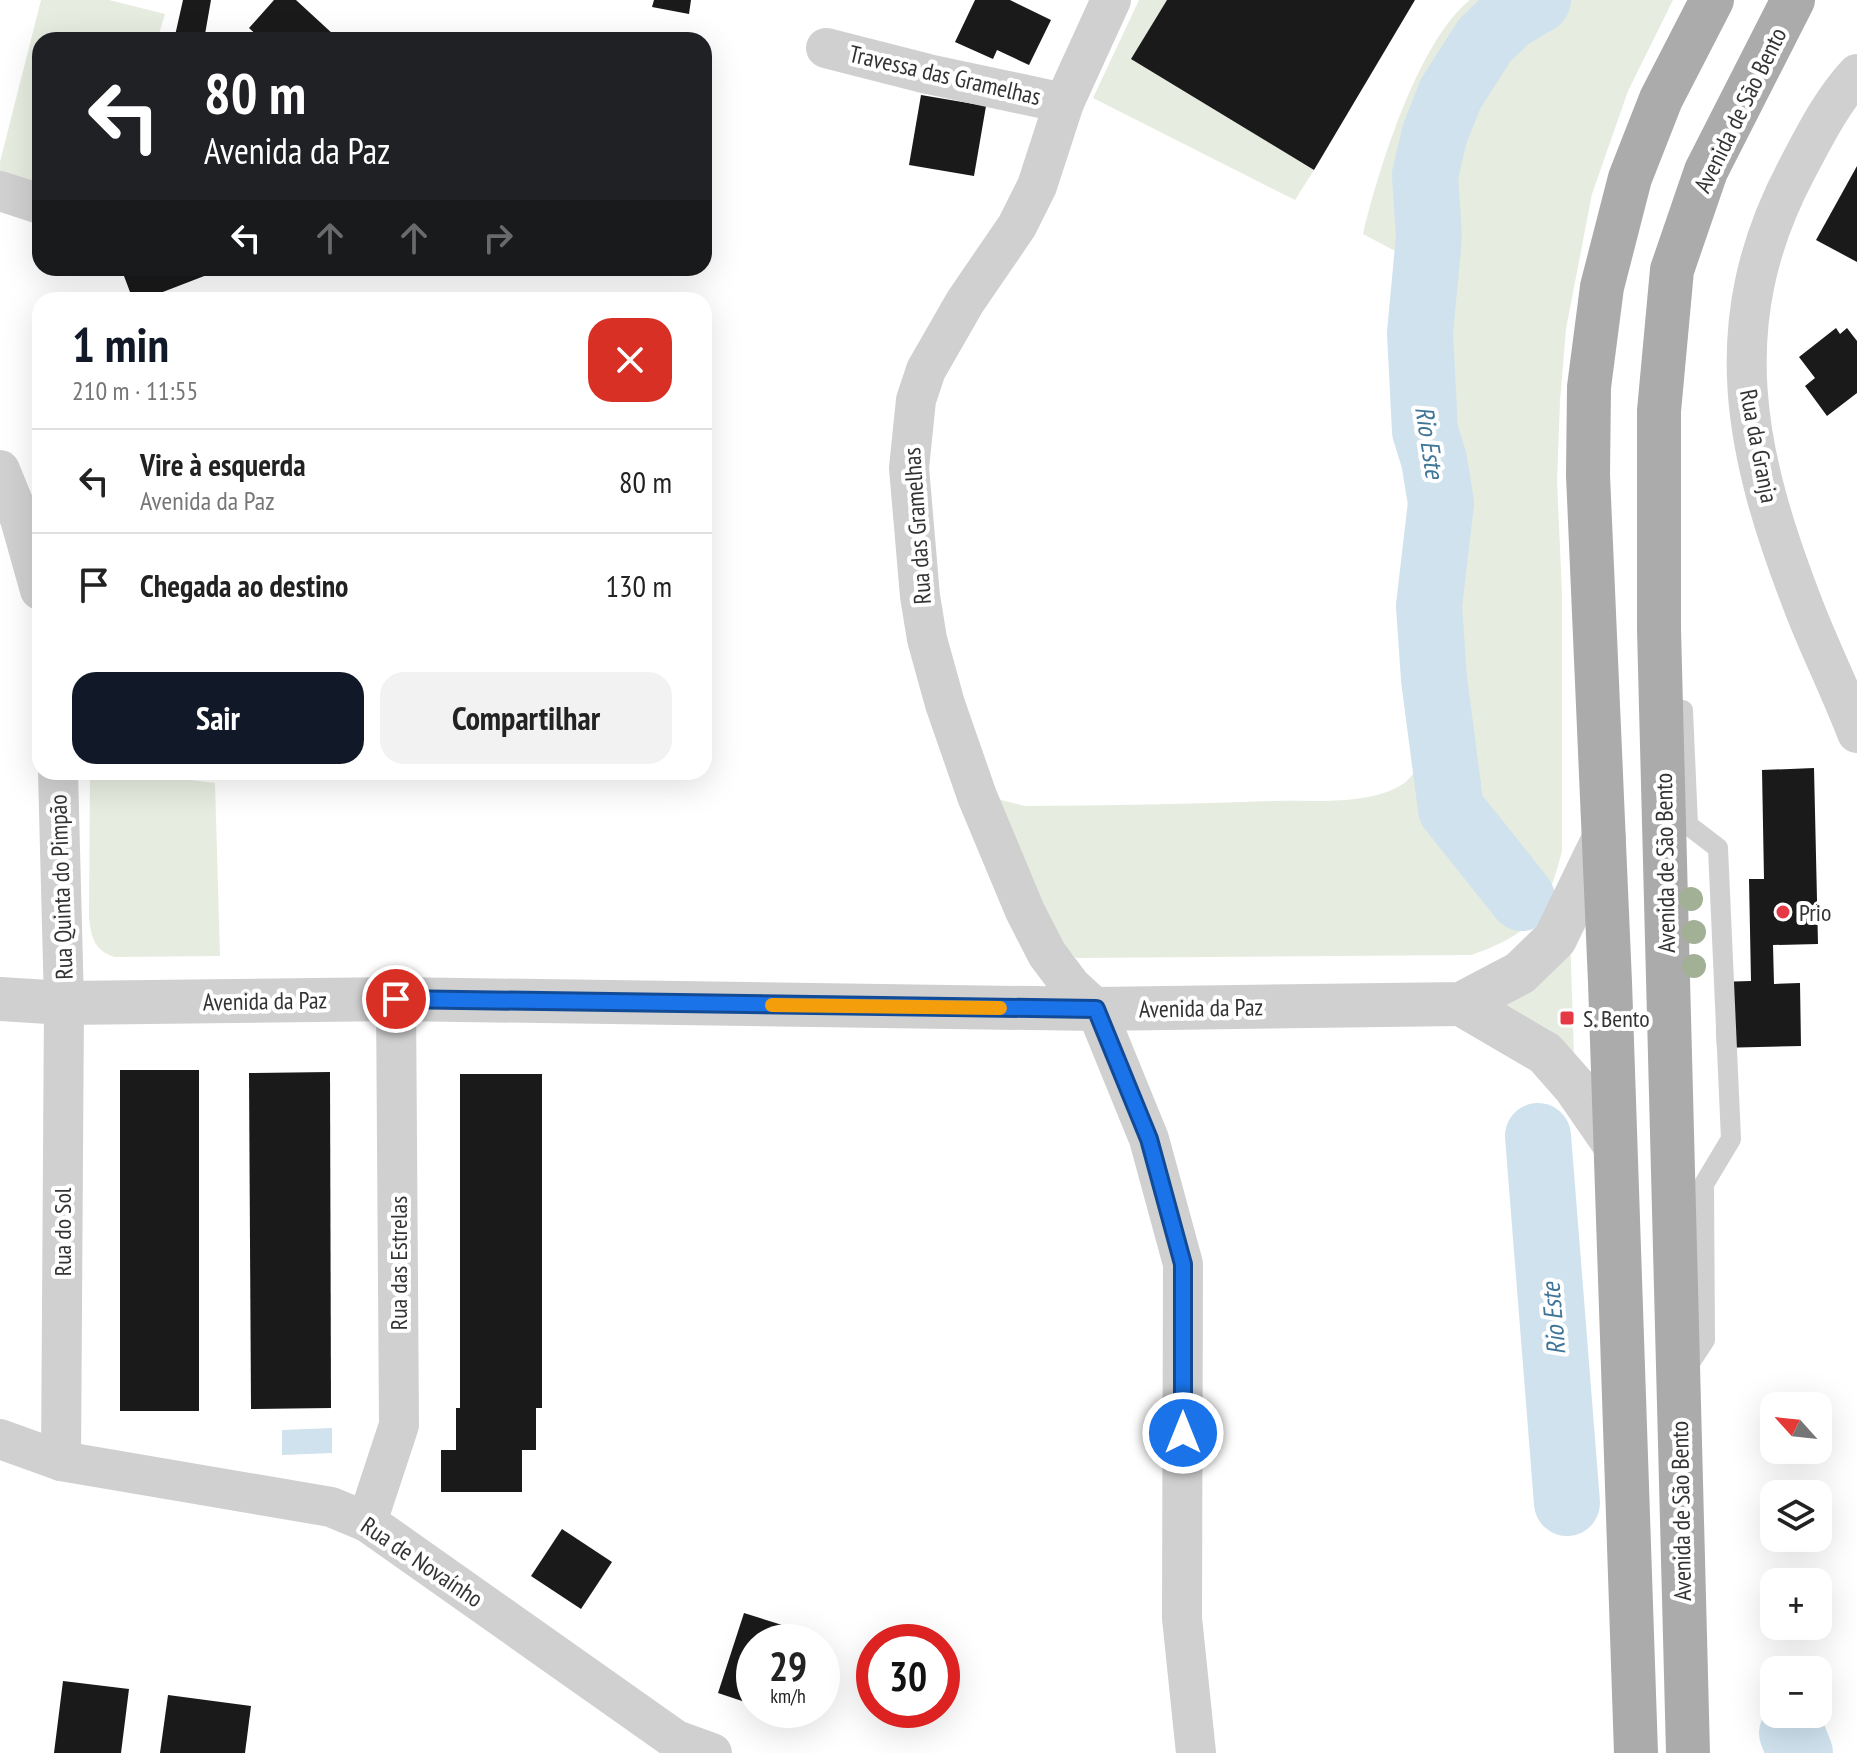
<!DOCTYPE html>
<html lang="pt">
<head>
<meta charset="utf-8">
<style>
  :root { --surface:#fff; --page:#f2f2f2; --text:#222; --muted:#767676; --line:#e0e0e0; --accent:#111827 }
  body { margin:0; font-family:"PT Sans Narrow",sans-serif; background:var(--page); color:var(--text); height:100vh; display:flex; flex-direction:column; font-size:30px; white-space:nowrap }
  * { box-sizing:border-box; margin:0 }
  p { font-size:26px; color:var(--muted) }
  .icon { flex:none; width:44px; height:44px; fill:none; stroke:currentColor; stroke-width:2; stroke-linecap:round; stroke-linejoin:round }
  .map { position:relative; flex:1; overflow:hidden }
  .side { position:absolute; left:32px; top:292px; width:680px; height:488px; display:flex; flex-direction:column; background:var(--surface); border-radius:24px; box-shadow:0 8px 32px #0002 }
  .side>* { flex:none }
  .banner { position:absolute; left:32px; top:32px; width:680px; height:244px; border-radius:24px; box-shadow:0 8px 32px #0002; background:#202124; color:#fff; overflow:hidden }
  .needle { width:52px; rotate:297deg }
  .buttons { position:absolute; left:1760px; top:1392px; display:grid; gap:16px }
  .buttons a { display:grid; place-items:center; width:72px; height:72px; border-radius:16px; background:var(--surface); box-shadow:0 8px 32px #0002; font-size:40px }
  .speed { position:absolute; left:736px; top:1624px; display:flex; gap:16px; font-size:40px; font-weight:700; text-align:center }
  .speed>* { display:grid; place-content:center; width:104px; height:104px; border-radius:50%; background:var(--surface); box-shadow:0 8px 32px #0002; line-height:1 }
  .speed small { font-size:20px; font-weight:400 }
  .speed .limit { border:12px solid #d22; background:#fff; color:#111 }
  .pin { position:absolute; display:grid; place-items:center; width:68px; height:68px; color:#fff; margin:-34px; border:4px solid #fff; border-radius:50%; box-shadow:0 2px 8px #0007 }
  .me { position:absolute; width:88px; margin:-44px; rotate:0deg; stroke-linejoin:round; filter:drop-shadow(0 0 6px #0008) }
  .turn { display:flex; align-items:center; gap:28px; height:168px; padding:0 40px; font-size:36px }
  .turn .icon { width:104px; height:104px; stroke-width:2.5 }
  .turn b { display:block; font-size:56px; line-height:68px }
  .lanes { display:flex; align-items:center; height:76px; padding:0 40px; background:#0003; justify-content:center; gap:40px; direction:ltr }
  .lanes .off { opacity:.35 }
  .round { display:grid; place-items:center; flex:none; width:84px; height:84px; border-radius:24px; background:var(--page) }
  .head { display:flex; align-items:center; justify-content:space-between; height:136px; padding:0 40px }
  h1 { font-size:48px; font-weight:700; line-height:60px; color:var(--accent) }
  .button { display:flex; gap:16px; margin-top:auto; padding:16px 40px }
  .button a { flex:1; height:92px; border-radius:24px; background:var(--accent); color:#fff; font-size:32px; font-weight:700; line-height:92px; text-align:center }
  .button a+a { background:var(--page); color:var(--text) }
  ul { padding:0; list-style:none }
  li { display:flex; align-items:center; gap:24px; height:104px; padding:0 40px; border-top:2px solid var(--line) }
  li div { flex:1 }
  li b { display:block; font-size:30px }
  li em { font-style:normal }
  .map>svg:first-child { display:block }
  .green { fill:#e6ecdf }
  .water { fill:#cfe2ee }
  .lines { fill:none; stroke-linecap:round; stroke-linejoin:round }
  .river { stroke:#cfe2ee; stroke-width:66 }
  .building { fill:#1a1a1a }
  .service { stroke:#d0d0d0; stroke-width:20 }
  .minor { stroke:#d0d0d0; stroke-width:40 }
  .tertiary { stroke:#d0d0d0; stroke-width:44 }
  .primary { stroke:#ababab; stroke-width:44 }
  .tree { fill:#a2b095 }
  .route-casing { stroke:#114b97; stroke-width:20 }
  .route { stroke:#1a73e8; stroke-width:14 }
  .slow { stroke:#f59e0b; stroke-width:14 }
  .poi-dot { fill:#e63946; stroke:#fff; stroke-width:3 }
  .labels { text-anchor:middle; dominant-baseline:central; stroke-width:8; stroke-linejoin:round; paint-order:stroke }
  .street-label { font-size:24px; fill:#333; stroke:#fff }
  .poi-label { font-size:24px; fill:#333; stroke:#fff; text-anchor:start }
  .water-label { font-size:26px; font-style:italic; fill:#3f7597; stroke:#fff }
</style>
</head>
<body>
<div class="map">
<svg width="1857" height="1753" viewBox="0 0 1857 1753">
  <rect width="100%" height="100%" fill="#fff"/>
  <g class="green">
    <path d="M41 0H109L165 14 157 40H40V194L0 181V162Z"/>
    <path d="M1139 0H1167L1132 58 1314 170 1295 200 1093 98Z"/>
    <path d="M1470 0H1520C1431 61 1419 155 1408 254L1397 252 1363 234C1378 171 1418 41 1470 0Z"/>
    <path d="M1557 0H1673L1628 91 1592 194 1566 329 1560 401 1557 480 1562 594V851C1546 913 1534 933 1471 955L1076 958 1050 931 988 788 1001 800 1025 806C1109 806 1192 804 1275 801 1314 800 1361 805 1396 788 1422 776 1427 744 1427 720L1448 718 1439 618 1451 508 1445 457 1434 425 1428 358 1439 239 1434 194 1439 153 1456 102 1475 68 1506 30 1537 8Z"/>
    <path d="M90 772H129L215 783 220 956 114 957C94 950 91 937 89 917Z"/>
    <path d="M1570 935 1574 1056 1550 1030 1519 1013 1486 1001Z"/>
  </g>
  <path class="water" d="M332 1428V1453L282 1455V1430Z"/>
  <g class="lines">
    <g class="river">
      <path d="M1522 898 1451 809 1434 679 1429 606 1441 503 1434 460 1425 431 1420 333 1429 237 1425 175 1435 133 1451 93 1485 40 1509 17 1538 0"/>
      <path d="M1538 1136 1567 1503"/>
      <path d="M1792 1733 1800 1753"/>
    </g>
  </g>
  <g class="building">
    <path d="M183 0H211L204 40H174Z"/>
    <path d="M274 0H296L334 35 329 40H262L249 28Z"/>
    <path d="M654 0H691L689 14 652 7Z"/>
    <path d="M975 0H1010L1051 20 1029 65 997 50 993 59 955 42Z"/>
    <path d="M1167 0H1415L1314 170 1131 59Z"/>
    <path d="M921 95 986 106 974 176 909 165Z"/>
    <path d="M1857 166V262L1816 240Z"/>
    <path d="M121 268H225L142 300H133Z"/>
    <path d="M1836 328 1840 334 1847 328 1857 341V393L1827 416 1805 386 1815 378 1799 357Z"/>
    <path d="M1814 768 1818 944 1773 945 1774 984 1800 983 1801 1046 1717 1048 1716 982 1751 981 1749 879H1764L1762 770Z"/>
    <rect x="120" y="1070" width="79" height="341"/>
    <path d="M330 1072 331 1408 251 1409 249 1073Z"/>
    <path d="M460 1074H542V1408H536V1450H522V1492H441V1450H456V1408H460Z"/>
    <path d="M562 1529 612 1562 581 1609 531 1576Z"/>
    <path d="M744 1613 808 1633 805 1642H754V1705L718 1693Z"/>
    <path d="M63 1681 129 1689 121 1753H54Z"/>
    <path d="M168 1695 251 1706 245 1753H160Z"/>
  </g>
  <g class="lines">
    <path class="service" d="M1683 710 1688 825 1718 848 1731 1139 1704 1184 1705 1340 1686 1369"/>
    <g class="minor">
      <path d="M1111 0 1064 103 1037 186 1017 226 965 302 926 370 916 400 909 468 920 596 927 639 945 704 977 796 1025 911 1047 954 1071 986 1096 1009 1149 1139 1183 1264 1182 1618 1196 1753"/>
      <path d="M826 48 928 74 1064 103"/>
      <path d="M1857 74C1831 102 1814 137 1796 171 1715 325 1745 456 1805 610 1821 651 1841 691 1857 733"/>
      <path d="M0 191 40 204"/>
      <path d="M0 470 20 519 40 590"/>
      <path d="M58 772 64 1003 61 1461"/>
      <path d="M0 1439 61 1461 331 1507 367 1522 676 1740 712 1753"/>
      <path d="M367 1522 399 1425 396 999"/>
    </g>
    <g class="tertiary">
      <path d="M0 999 64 1003 396 999 1096 1009 1461 1004 1520 973 1555 939 1604 838"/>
      <path d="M1461 1004 1545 1053 1575 1087 1615 1145"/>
    </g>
    <g class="primary">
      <path d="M1636 1753 1610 982 1588 475 1589 387 1602 287 1630 178 1661 99 1712 0"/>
      <path d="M1688 1753 1659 629V411L1672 270 1706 171 1793 0"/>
    </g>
  </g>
  <g class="tree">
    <circle cx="1691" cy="899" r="12"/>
    <circle cx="1694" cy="932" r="12"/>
    <circle cx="1694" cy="966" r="12"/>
  </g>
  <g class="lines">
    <g class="route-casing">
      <path id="route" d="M396 999 1096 1009 1149 1139 1183 1264V1433"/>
    </g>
    <use href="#route" class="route"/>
    <path class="slow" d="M772 1005 1000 1008"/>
  </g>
  <g class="poi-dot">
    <circle cx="1783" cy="912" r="8"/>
    <rect x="1559" y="1010" width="16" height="16" rx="4"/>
  </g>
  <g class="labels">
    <g class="street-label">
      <text transform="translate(945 75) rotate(13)">Travessa das Gramelhas</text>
      <text transform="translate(1740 110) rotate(-64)">Avenida de São Bento</text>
      <text transform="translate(1759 446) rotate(79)">Rua da Granja</text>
      <text transform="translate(917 526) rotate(-94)">Rua das Gramelhas</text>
      <text transform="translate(1665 863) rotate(-91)">Avenida de São Bento</text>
      <text transform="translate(61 887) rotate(-92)">Rua Quinta do Pimpão</text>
      <text transform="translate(265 1001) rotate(-1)">Avenida da Paz</text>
      <text transform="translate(1201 1008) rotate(-1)">Avenida da Paz</text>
      <text transform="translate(62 1232) rotate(-90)">Rua do Sol</text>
      <text transform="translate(398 1263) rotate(-90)">Rua das Estrelas</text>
      <text transform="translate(1681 1511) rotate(-91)">Avenida de São Bento</text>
      <text transform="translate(422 1562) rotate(34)">Rua de Novaínho</text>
    </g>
    <g class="poi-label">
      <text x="1799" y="912">Prio</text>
      <text x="1583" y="1018">S. Bento</text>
    </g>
    <g class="water-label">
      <text transform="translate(1430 442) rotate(81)">Rio Este</text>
      <text transform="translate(1553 1319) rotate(-95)">Rio Este</text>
    </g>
  </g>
</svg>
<div class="buttons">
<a><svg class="needle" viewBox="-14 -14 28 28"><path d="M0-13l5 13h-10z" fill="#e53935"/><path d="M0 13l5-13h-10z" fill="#767676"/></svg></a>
<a><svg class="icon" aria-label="layers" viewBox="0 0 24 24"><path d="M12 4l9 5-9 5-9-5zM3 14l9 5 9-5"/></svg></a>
<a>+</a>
<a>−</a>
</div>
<div class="speed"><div>29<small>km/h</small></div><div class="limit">30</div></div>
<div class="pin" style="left:396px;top:999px;background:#d93025"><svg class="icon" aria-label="arrive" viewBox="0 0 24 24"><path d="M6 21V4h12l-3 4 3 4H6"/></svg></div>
<svg class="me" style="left:1183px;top:1433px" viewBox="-20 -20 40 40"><circle r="17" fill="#1a73e8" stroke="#fff" stroke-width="3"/><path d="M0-11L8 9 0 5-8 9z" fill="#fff"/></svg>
<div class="banner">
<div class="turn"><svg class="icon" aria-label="left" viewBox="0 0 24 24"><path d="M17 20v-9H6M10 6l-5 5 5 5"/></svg><div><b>80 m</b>Avenida da Paz</div></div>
<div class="lanes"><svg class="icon" aria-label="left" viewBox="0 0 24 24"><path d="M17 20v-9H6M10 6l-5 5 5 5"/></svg><svg class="icon off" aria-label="ahead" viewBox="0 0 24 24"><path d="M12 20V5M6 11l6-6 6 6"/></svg><svg class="icon off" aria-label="ahead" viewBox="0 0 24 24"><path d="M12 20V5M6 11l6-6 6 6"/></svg><svg class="icon off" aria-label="right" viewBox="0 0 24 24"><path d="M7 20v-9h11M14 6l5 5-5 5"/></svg></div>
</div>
<section class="side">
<div class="head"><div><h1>1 min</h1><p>210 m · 11:55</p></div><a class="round" style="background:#d93025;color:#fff"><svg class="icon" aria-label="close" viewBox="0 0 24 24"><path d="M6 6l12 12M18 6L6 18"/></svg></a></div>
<ul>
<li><svg class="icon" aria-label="left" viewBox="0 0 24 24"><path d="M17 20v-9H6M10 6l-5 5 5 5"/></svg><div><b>Vire à esquerda</b><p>Avenida da Paz</p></div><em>80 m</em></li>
<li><svg class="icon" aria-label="arrive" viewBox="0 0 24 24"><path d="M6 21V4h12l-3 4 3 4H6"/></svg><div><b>Chegada ao destino</b></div><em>130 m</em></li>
</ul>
<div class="button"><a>Sair</a><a>Compartilhar</a></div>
</section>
</div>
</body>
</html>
